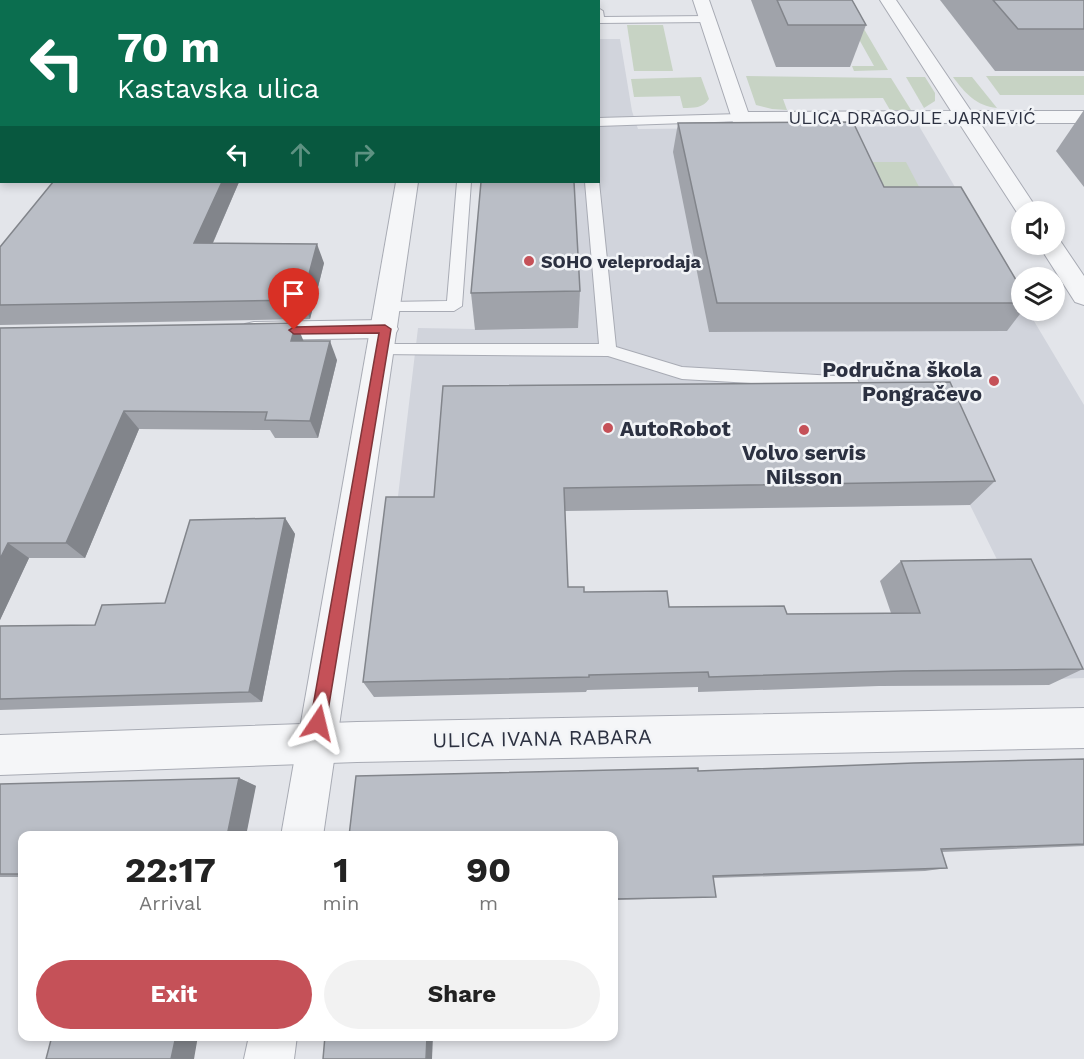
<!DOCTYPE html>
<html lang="en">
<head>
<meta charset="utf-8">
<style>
  :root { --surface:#fff; --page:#f2f2f2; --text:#222; --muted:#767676; --accent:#c55158 }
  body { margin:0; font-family:"Work Sans",sans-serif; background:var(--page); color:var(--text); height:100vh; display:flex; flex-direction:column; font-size:22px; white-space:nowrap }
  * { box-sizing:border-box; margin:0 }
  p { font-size:20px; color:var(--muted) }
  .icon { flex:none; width:33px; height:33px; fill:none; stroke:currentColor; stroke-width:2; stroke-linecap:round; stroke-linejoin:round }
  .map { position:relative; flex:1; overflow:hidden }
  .side { position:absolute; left:18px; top:831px; width:600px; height:210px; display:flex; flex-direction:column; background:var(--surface); border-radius:12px; box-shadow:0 3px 9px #0003 }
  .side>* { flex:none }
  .hud { position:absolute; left:0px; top:0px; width:600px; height:183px; box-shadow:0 3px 9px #0003; background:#0b6e4f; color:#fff; overflow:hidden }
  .tools { position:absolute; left:1011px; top:201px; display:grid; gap:12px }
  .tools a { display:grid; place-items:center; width:54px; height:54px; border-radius:50%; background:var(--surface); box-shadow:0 3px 9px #0003; font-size:30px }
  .pin { position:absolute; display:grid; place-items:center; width:51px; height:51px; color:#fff; margin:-62px -26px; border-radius:50% 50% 50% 0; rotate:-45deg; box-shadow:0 0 6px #0007 }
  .pin .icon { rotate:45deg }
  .me { position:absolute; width:66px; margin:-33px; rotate:10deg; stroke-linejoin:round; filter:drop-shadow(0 0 4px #0008) }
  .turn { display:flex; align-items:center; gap:21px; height:126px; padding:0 18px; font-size:27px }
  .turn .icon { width:78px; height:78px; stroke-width:2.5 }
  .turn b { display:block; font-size:42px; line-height:51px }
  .lanes { display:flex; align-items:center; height:57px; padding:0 18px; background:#0003; justify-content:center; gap:30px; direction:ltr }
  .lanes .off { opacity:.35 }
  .eta { display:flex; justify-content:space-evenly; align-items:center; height:102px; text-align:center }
  .eta b { font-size:36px; font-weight:700; line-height:42px }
  .primary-button { display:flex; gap:12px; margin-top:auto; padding:12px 18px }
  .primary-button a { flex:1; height:69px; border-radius:36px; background:var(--accent); color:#fff; font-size:24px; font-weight:700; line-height:69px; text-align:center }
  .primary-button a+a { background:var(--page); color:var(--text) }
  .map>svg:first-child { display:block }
  .built { fill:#d1d4dc }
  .green { fill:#c7d3c4 }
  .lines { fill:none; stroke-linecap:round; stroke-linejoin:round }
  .service-casing { stroke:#a8abb4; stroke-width:2 }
  .minor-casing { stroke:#a8abb4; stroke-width:2 }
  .tertiary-casing { stroke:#a8abb4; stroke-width:2 }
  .service { fill:#f5f6f8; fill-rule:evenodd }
  .minor { fill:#f5f6f8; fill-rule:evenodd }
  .tertiary { fill:#f5f6f8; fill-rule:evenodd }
  .wall { fill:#a0a3aa }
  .shaded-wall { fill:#82858b }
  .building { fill:#babec6; stroke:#82858b; stroke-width:1.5 }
  .route { fill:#c55158; stroke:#803539; stroke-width:1.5 }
  .poi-dot { fill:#c55158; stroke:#f2f4f7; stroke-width:2 }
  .labels { text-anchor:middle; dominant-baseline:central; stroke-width:5; stroke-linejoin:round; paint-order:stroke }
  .far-street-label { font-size:18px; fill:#2c3141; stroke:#f2f4f7 }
  .far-poi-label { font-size:18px; font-weight:bold; fill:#2c3141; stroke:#f2f4f7; text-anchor:start }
  .poi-label { font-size:21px; font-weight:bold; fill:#2c3141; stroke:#f2f4f7; text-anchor:end }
  .street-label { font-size:21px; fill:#2c3141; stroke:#f2f4f7 }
</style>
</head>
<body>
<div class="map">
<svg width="1084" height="1059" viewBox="0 0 1084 1059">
  <rect width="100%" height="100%" fill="#e3e5ea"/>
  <path class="built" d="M599 39H620L632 111 638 129 919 126 1021 299 1022 310 1028 311 1084 405V678L1056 679 970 505 396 513 418 328 475 329 483 182H598Z"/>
  <g class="green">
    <path d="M837 0H847L888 70 854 71 852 66H874Z"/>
    <path d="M627 25H663L673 71H634Z"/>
    <path d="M746 76 891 78 911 110H890L883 98 783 99 787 110 772 109 756 105Z"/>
    <path d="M986 76H1084V95H1000Z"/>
    <path d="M701 77 709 99C703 108 694 108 683 108L680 96 634 97 631 79Z"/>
    <path d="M906 77H925L935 93V101L924 108Z"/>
    <path d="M953 77H972L997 108C976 106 965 93 953 77Z"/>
    <path d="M870 162H906L927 202 889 201Z"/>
  </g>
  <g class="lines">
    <g class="service-casing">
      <g id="service">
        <path d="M598 8 603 11 604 17 708 16 713 19 708 22 599 23Z"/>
        <path d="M740 114 744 115V121L598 126V118Z"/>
        <path d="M457 182H471L462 306 454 311H383L380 307 388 302 447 301Z"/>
        <path d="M585 182H599L616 347 682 367 851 377 857 379 859 383 857 387 851 389 682 379 608 356 375 354 373 350 375 346 381 344H599Z"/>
      </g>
    </g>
    <g class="minor-casing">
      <g id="minor">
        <path d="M693 0H709L748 112 951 111 880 0H896L971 111H1084V123H980L1039 212H1022L1020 217 959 123 733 122Z"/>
        <path d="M1054 238 1059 239 1084 276V305L1075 302 1038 244H1054Z"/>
        <path d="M385 320 394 322 398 329 394 336 385 338 254 340 245 338 241 331 245 324 254 322Z"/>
        <path d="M1084 708V748L357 762 0 775V735L357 722Z"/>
      </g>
    </g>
    <g class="tertiary-casing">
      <g id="tertiary">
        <rect x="429" y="0" width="16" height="2"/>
        <path d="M396 182H418L323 836H281Z"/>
        <path d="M249 1036H297L294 1059H244Z"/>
      </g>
    </g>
    <use href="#service" class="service"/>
    <use href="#minor" class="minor"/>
    <use href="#tertiary" class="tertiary"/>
  </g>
  <g class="wall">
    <path d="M0 0H272L271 2H2V166H0Z"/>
    <path d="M751 0H852L866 25 850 67H776Z"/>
    <path d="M940 0H1084V71H995Z"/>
    <path d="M1084 110V187L1056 151Z"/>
    <path d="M678 123 884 187 1022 290V310H1023L1007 331 709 332 673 152Z"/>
    <path d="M239 182 213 243 324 263 310 319 0 325V247Z"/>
    <path d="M580 291 578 328 475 330 471 293Z"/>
    <path d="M0 328 303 341 337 360 318 438H275L270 430 139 429 85 558H29L0 620Z"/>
    <path d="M443 386 995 481 970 505 565 511 568 587 584 592 669 607 787 614 891 613 880 581 901 561 1083 669 1049 685 879 686 698 692V687L587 690 586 692 374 697 363 682 434 497Z"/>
    <path d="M285 518 295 534 262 702 0 710V626L95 625 165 603Z"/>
    <path d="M1084 759V846L942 852 947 868 925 871 713 878 716 897 614 900V836L698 771Z"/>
    <path d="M239 778 256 786 22 836V877H0V784Z"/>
  </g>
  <g class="shaded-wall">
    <path d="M255 0H272L271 2H254Z"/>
    <path d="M222 182H239L204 263 194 243Z"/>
    <path d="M317 244 324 263 310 319 302 300Z"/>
    <path d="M296 323 304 342 291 341Z"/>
    <path d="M330 341 337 360 318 438 310 421Z"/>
    <path d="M124 411 139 429 85 558 66 543Z"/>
    <path d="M285 518 295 534 262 702 249 692Z"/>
    <path d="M8 543 29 558 0 620V559Z"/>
    <path d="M239 778 256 786 246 836H227Z"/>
    <path d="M176 1036H198L194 1059H171Z"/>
    <path d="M427 1036H433L432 1059H426Z"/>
  </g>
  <g class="building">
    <path d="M0 0H255L254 2H2V146H0Z"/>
    <path d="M356 0H394V2H355Z"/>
    <rect x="481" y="0" width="78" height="2"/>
    <path d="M777 0H852L866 25H788Z"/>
    <path d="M993 0H1084V29H1018Z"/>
    <path d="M853 122 884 187H961L1022 290V303H717L678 123Z"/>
    <path d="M53 182H222L194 243 317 244 302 300 0 305V247Z"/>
    <path d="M481 182H574L580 291 471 293Z"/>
    <path d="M296 323 291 341H330L310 421 265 420 267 412 124 411 66 543H8L0 559V328Z"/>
    <path d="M950 382 995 481 564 488 568 587H584V592L667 591 669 607 784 606 787 614 920 613 901 561 1031 559 1083 669 902 671 709 677 708 672 589 675V677L363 682 386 497H434L443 386Z"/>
    <path d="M285 518 249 692 0 699V626L95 625 102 605 165 603 190 520Z"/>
    <path d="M1084 759V844L941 849 947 868 713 876 716 897 614 899V836H349L356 776 698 768V771L914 763Z"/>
    <path d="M239 778 227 836H22V874H0V784Z"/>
    <path d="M52 1036H176L171 1059H46Z"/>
    <path d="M325 1036H427L426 1059H323Z"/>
  </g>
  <path class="route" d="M385 325 391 329 326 723 324 729 318 732 312 729 310 723 379 333 294 334 289 330 294 327Z"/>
  <g class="poi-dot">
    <circle cx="529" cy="261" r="6"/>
    <circle cx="994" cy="381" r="6"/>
    <circle cx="608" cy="428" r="6"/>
    <circle cx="804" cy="430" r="6"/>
  </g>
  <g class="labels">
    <g class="far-street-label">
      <text x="912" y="117">ULICA DRAGOJLE JARNEVIĆ</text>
    </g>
    <g class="far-poi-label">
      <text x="541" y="261">SOHO veleprodaja</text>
    </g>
    <g class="poi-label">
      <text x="982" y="369">Područna škola<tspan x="982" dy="24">Pongračevo</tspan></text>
      <text x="620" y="428" text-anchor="start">AutoRobot</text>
      <text x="804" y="452" text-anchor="middle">Volvo servis<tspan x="804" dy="24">Nilsson</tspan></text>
    </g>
    <g class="street-label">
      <text transform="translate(542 738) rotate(-1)">ULICA IVANA RABARA</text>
    </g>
  </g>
</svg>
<div class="tools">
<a><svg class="icon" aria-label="sound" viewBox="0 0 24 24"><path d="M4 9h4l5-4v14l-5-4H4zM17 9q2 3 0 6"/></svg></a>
<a><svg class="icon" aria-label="layers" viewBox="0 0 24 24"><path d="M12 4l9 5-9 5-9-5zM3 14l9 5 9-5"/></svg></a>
</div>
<div class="pin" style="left:294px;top:330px;background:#d93025"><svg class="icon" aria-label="arrive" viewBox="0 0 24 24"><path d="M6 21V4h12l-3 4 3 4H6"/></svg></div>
<svg class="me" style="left:318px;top:723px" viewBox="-20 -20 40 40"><path d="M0-17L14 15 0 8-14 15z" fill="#c55158" stroke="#fff" stroke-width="4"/></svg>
<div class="hud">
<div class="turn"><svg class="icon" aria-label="left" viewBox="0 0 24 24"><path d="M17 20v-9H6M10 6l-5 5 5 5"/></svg><div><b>70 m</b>Kastavska ulica</div></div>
<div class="lanes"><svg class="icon" aria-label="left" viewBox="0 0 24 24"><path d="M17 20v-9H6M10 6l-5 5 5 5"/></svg><svg class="icon off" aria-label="ahead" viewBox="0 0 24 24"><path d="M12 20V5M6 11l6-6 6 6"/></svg><svg class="icon off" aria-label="right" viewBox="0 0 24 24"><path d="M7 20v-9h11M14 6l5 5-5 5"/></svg></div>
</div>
<section class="side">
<div class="eta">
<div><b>22:17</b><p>Arrival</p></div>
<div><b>1</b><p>min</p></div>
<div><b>90</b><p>m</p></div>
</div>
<div class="primary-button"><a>Exit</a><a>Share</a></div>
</section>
</div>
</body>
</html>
